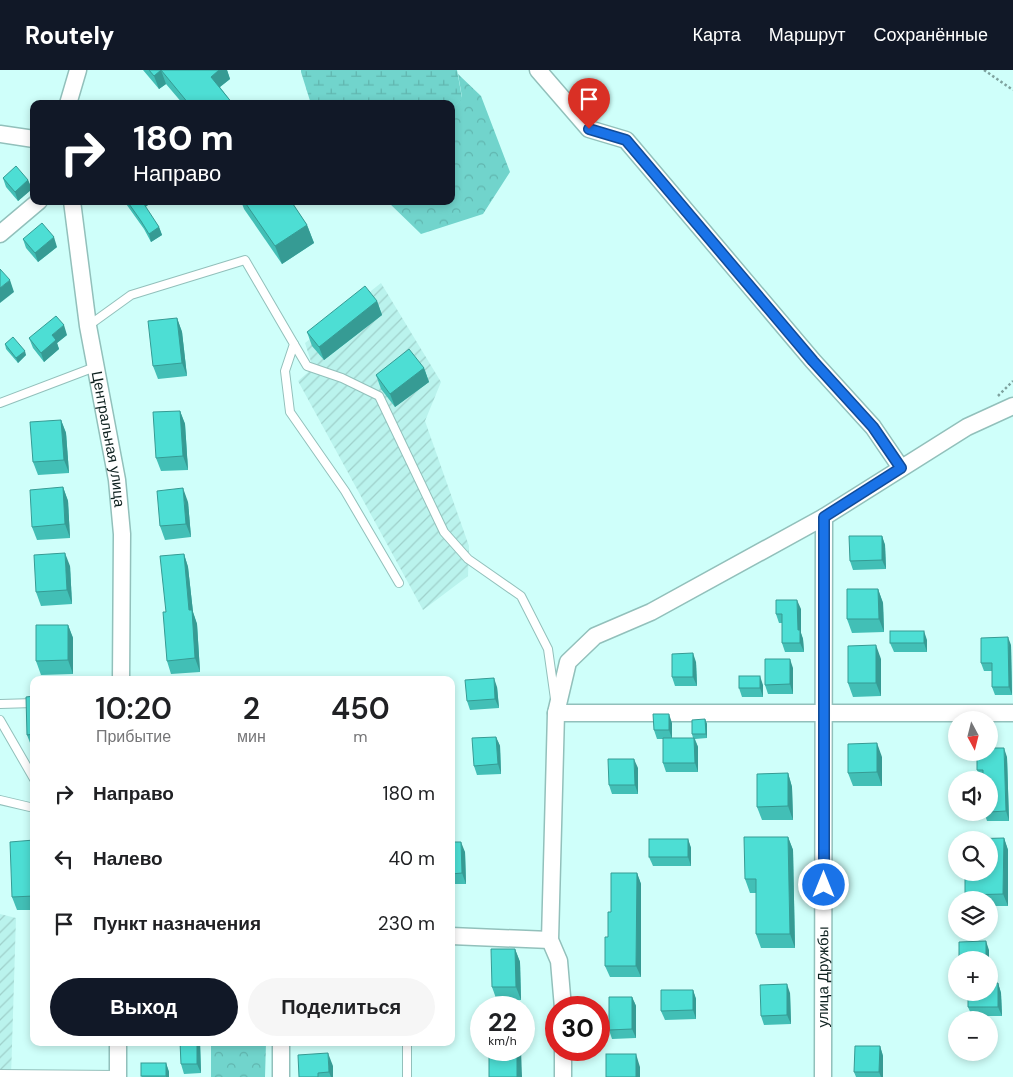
<!DOCTYPE html>
<html lang="ru">
<head>
<meta charset="utf-8">
<style>
  :root { --surface:#fff; --page:#f6f6f6; --text:#202124; --muted:#757577; --accent:#111827 }
  body { margin:0; font-family:"DM Sans",sans-serif; background:var(--page); color:var(--text); height:100vh; display:flex; flex-direction:column; font-size:19px; white-space:nowrap }
  * { box-sizing:border-box; margin:0 }
  p { font-size:16px; color:var(--muted) }
  .icon { flex:none; width:28px; height:28px; fill:none; stroke:currentColor; stroke-width:2; stroke-linecap:round; stroke-linejoin:round }
  .map { position:relative; flex:1; overflow:hidden }
  .side { position:absolute; left:30px; top:606px; width:425px; height:370px; display:flex; flex-direction:column; background:var(--surface); border-radius:10px; box-shadow:0 2px 8px #0003 }
  .side>* { flex:none }
  .banner { position:absolute; left:30px; top:30px; width:425px; height:105px; border-radius:10px; box-shadow:0 2px 8px #0003; background:#111827; color:#fff; overflow:hidden }
  .needle { width:32px; rotate:173deg }
  .fabs { position:absolute; left:948px; top:641px; display:grid; gap:10px }
  .fabs a { display:grid; place-items:center; width:50px; height:50px; border-radius:50%; background:var(--surface); box-shadow:0 2px 8px #0003; font-size:25px }
  .speed { position:absolute; left:470px; top:926px; display:flex; gap:10px; font-size:25px; font-weight:700; text-align:center }
  .speed>* { display:grid; place-content:center; width:65px; height:65px; border-radius:50%; background:var(--surface); box-shadow:0 2px 8px #0003; line-height:1 }
  .speed small { font-size:12px; font-weight:400 }
  .speed .limit { border:8px solid #d22; background:#fff; color:#111 }
  .pin { position:absolute; display:grid; place-items:center; width:42px; height:42px; color:#fff; margin:-51px -21px; border-radius:50% 50% 50% 0; rotate:-45deg; box-shadow:0 0 5px #0007 }
  .pin .icon { rotate:45deg }
  .me { position:absolute; width:55px; margin:-28px; rotate:0deg; stroke-linejoin:round; filter:drop-shadow(0 0 4px #0008) }
  .turn { display:flex; align-items:center; gap:18px; height:105px; padding:0 20px; font-size:22px }
  .turn .icon { width:65px; height:65px; stroke-width:2.5 }
  .turn b { display:block; font-size:35px; line-height:42px }
  .eta { display:flex; justify-content:space-evenly; align-items:center; height:85px; text-align:center }
  .eta b { font-size:30px; font-weight:600; line-height:35px }
  .button { display:flex; gap:10px; margin-top:auto; padding:10px 20px }
  .button a { flex:1; height:58px; border-radius:30px; background:var(--accent); color:#fff; font-size:20px; font-weight:600; line-height:58px; text-align:center }
  .button a+a { background:var(--page); color:var(--text) }
  ul { padding:0; list-style:none }
  li { display:flex; align-items:center; gap:15px; height:65px; padding:0 20px }
  li div { flex:1 }
  li b { display:block; font-size:19px }
  li em { font-style:normal }
  header { display:flex; align-items:center; gap:30px; box-sizing:border-box; height:70px; padding:0 25px; background:var(--accent); color:#fff }
  header strong { font-size:24px }
  nav { display:flex; gap:28px; margin-inline-start:auto; font-size:18px }
  .map>svg:first-child { display:block }
  .industrial { fill:url(#industrial-furrows) }
  .forest { fill:url(#forest-crowns) }
  .wetland { fill:url(#wetland-marsh) }
  .lines { fill:none; stroke-linecap:round; stroke-linejoin:round }
  .service-casing { stroke:#92c0bb; stroke-width:10 }
  .minor-casing { stroke:#92c0bb; stroke-width:19 }
  .path { stroke:#7ea29e; stroke-width:2.5; stroke-dasharray:2.5 2.5; stroke-linecap:butt }
  .service { stroke:#fff; stroke-width:8 }
  .minor { stroke:#fff; stroke-width:16 }
  .wall { fill:#42bfb6 }
  .shaded-wall { fill:#369b94 }
  .building { fill:#4dded4; stroke:#369b94 }
  .route-casing { stroke:#114b97; stroke-width:12 }
  .route { stroke:#1a73e8; stroke-width:9 }
  .labels { text-anchor:middle; dominant-baseline:central; stroke-width:4; stroke-linejoin:round; paint-order:stroke }
  .street-label { font-size:15px; fill:#0f2220; stroke:#cffffa }
</style>
</head>
<body>
<header>
<strong>Routely</strong>
<nav><a>Карта</a><a>Маршрут</a><a>Сохранённые</a></nav>
</header>
<div class="map">
<svg width="1013" height="1007" viewBox="0 0 1013 1007">
  <defs>
    <pattern id="industrial-furrows" width="10" height="10" patternUnits="userSpaceOnUse" patternTransform="scale(1.25)"><rect width="10" height="10" fill="#baf3ed"/><path d="M-1 1l2-2M0 10L10 0M9 11l2-2" fill="none" stroke="#9fd0cb"/></pattern>
    <pattern id="forest-crowns" width="20" height="18" patternUnits="userSpaceOnUse" patternTransform="scale(1.25)"><rect width="20" height="18" fill="#71d4cc"/><path d="M2 6a3 3 0 1 1 6 0M12 15a3 3 0 1 1 6 0" fill="none" stroke="#61b6af"/></pattern>
    <pattern id="wetland-marsh" width="20" height="14" patternUnits="userSpaceOnUse" patternTransform="scale(1.25)"><rect width="20" height="14" fill="#71d4cc"/><path d="M1 5h8M5 5V1M11 12h8M15 12V8" fill="none" stroke="#61b6af"/></pattern>
  </defs>
  <rect width="100%" height="100%" fill="#cffffa"/>
  <g class="industrial">
    <path d="M381 213 441 312 425 351 469 476 468 506 423 540 298 311 313 298 305 273Z"/>
    <path d="M0 844 16 848 11 1007H0Z"/>
  </g>
  <g class="forest">
    <path d="M458 4 481 26 510 102 483 144 421 164 387 131H451V42L462 27Z"/>
    <path d="M211 973H266L265 1007H211Z"/>
  </g>
  <path class="wetland" d="M301 0H457L462 28 451 42V34H311L301 2Z"/>
  <g class="lines">
    <g class="service-casing">
      <g id="service">
        <path d="M88 256 131 225 245 190 294 274 285 301 290 342 345 421 399 513"/>
        <path d="M294 274 307 296 342 308 379 326 444 462 468 489 521 526 548 579 555 629"/>
        <path d="M0 333 95 297"/>
        <path d="M0 634 34 633"/>
        <path d="M0 650 34 709"/>
        <path d="M0 730 34 738"/>
        <path d="M0 1004 118 1005"/>
        <path d="M407 1007V972"/>
      </g>
    </g>
    <g class="minor-casing">
      <g id="minor">
        <path d="M538 0 589 59 626 70 813 291 873 357 901 398"/>
        <path d="M68 34 78 0"/>
        <path d="M0 64 34 69"/>
        <path id="s1" d="M72 131 88 256 117 410 122 464 121 610"/>
        <path d="M0 164 39 131"/>
        <path d="M556 643H1013"/>
        <path d="M451 866 550 870"/>
        <path d="M563 938 559 891 550 870 556 643 568 592 595 566 651 542 824 447 967 357 1013 336"/>
        <path d="M118 1007V972"/>
        <path d="M281 1007V972"/>
        <path d="M563 1007V980"/>
        <path id="s2" d="M823 1007 824 447"/>
      </g>
    </g>
    <g class="path">
      <path d="M984 0 1013 20"/>
      <path d="M998 326 1013 311"/>
    </g>
    <use href="#service" class="service"/>
    <use href="#minor" class="minor"/>
  </g>
  <g class="wall">
    <path d="M143 0H227L230 9 220 17 233 34H183L166 14 159 19Z"/>
    <path d="M3 108 28 110 32 119 18 131 6 117Z"/>
    <path d="M124 131H147L148 135 145 137 159 157 162 165 151 172 144 159Z"/>
    <path d="M241 131H291L307 155 314 173 282 194 244 139Z"/>
    <path d="M23 169 57 177 38 192 26 178Z"/>
    <path d="M377 231 382 245 324 290 312 276 307 262Z"/>
    <path d="M177 248 182 262 187 306 158 309 153 296Z"/>
    <path d="M67 265 57 273 59 279 44 292 33 278 29 268Z"/>
    <path d="M5 274 26 285 18 293 6 279Z"/>
    <path d="M424 298 429 312 395 337 381 319 376 305Z"/>
    <path d="M180 341 185 354 188 400 161 401 156 388Z"/>
    <path d="M61 350 66 363 69 403 38 405 33 392Z"/>
    <path d="M63 417 68 431 70 468 37 470 32 457Z"/>
    <path d="M188 432 191 467 165 470 160 456Z"/>
    <path d="M882 466 885 475 886 499 853 500 850 491Z"/>
    <path d="M184 484 188 497 193 542 197 554 200 602 171 604 167 591 166 542Z"/>
    <path d="M70 496 72 534 41 536 36 522Z"/>
    <path d="M878 519 883 533 884 562 852 563 847 549Z"/>
    <path d="M801 539V563L803 569 804 582H785L782 573V553H779L776 544Z"/>
    <path d="M68 555 73 568V604L41 605 36 591Z"/>
    <path d="M927 570V582H894L890 573Z"/>
    <path d="M1011 575 1012 625H995L992 617V601H984L981 593Z"/>
    <path d="M881 589V626L853 627 848 613Z"/>
    <path d="M696 592 697 616H675L672 607Z"/>
    <path d="M793 598V624H768L765 615Z"/>
    <path d="M763 615V627H742L739 618Z"/>
    <path d="M497 617 499 638 470 640 467 631Z"/>
    <path d="M34 626V678H32L27 665Z"/>
    <path d="M705 649 707 654V668L695 669 698 677V702H666L663 693V669H657L654 660 672 653V668H693L692 664Z"/>
    <path d="M496 667 500 676 501 704 477 705 474 696Z"/>
    <path d="M882 687V716H853L848 703Z"/>
    <path d="M1007 687 1009 751H987L984 742H989V710L981 709 977 700Z"/>
    <path d="M638 698V724H612L609 715Z"/>
    <path d="M788 703 792 717 793 750H762L757 737Z"/>
    <path d="M788 767 793 780 795 878H761L756 864V823H750L745 809Z"/>
    <path d="M1004 768 1008 780V836H989V830H967L965 825Z"/>
    <path d="M688 769 691 778V796H653L649 787Z"/>
    <path d="M34 770V840H17L12 827Z"/>
    <path d="M451 772 465 782 466 814H453L454 842H451Z"/>
    <path d="M637 803 641 814V907H610L605 896 611 842Z"/>
    <path d="M515 879 520 892 521 930 497 931 492 917Z"/>
    <path d="M998 913 1001 923 1002 946H972L968 937Z"/>
    <path d="M693 920 696 929V949L665 950 661 941Z"/>
    <path d="M790 923 791 954 764 955 761 946Z"/>
    <path d="M632 927 636 936V968L612 969 609 960Z"/>
    <path d="M180 972H200L201 1003 184 1004 181 994Z"/>
    <path d="M880 976 883 986V1007H856L854 1002Z"/>
    <path d="M166 993 169 1002V1007H142L141 1006Z"/>
    <path d="M333 996V1007H299Z"/>
  </g>
  <g class="shaded-wall">
    <path d="M161 0 166 14 159 19 154 6Z"/>
    <path d="M219 0H227L230 9 216 20 211 7Z"/>
    <path d="M28 110 32 119 18 131 15 122Z"/>
    <path d="M141 131H147L148 135 144 138Z"/>
    <path d="M307 155 314 173 282 194 275 176Z"/>
    <path d="M159 157 162 165 151 172 149 164Z"/>
    <path d="M54 167 57 177 38 192 35 183Z"/>
    <path d="M10 210 14 222 0 233V218Z"/>
    <path d="M377 231 382 245 324 290 319 277Z"/>
    <path d="M177 248 182 262 187 306 182 293Z"/>
    <path d="M64 255 67 265 57 273 59 279 44 292 41 283 52 265Z"/>
    <path d="M25 281 26 285 18 293 16 288Z"/>
    <path d="M424 298 429 312 395 337 390 324Z"/>
    <path d="M180 341 185 354 188 400 183 386Z"/>
    <path d="M61 350 66 363 69 403 64 390Z"/>
    <path d="M63 417 68 431 70 468 65 454Z"/>
    <path d="M183 418 188 432 191 467 186 454Z"/>
    <path d="M882 466 885 475 886 499 882 490Z"/>
    <path d="M65 483 70 496 72 534 67 520Z"/>
    <path d="M184 484 188 497 193 542 197 554 200 602 195 588 189 540Z"/>
    <path d="M878 519 883 533 884 562 879 549Z"/>
    <path d="M797 530 801 539V563L803 569 804 582 800 573 798 560Z"/>
    <path d="M68 555 73 568V604L68 590Z"/>
    <path d="M924 561 927 570V582L924 573Z"/>
    <path d="M1008 567 1011 575 1012 625 1009 617Z"/>
    <path d="M876 575 881 589V626L876 613Z"/>
    <path d="M693 583 696 592 697 616 693 607Z"/>
    <path d="M790 589 793 598V624L790 614Z"/>
    <path d="M760 606 763 615V627L760 618Z"/>
    <path d="M494 608 497 617 499 638 495 629Z"/>
    <path d="M669 644 672 653V669L669 660Z"/>
    <path d="M705 649 707 654V668L706 664Z"/>
    <path d="M496 667 500 676 501 704 498 694Z"/>
    <path d="M694 668 698 677V702L695 693Z"/>
    <path d="M877 673 882 687V716L877 702Z"/>
    <path d="M1004 678 1007 687 1009 751 1006 741Z"/>
    <path d="M634 689 638 698V724L635 715Z"/>
    <path d="M788 703 792 717 793 750 788 736Z"/>
    <path d="M788 767 793 780 795 878 790 864Z"/>
    <path d="M1004 768 1008 780V836L1003 824Z"/>
    <path d="M688 769 691 778V796L688 787Z"/>
    <path d="M461 772 465 782 466 814 462 803Z"/>
    <path d="M637 803 641 814V907L636 896Z"/>
    <path d="M451 811 453 814 454 842 451 834Z"/>
    <path d="M986 871 989 880V899V890H986Z"/>
    <path d="M515 879 520 892 521 930 516 917Z"/>
    <path d="M998 913 1001 923 1002 946 998 937Z"/>
    <path d="M787 914 790 923 791 954 787 945Z"/>
    <path d="M693 920 696 929V949L693 940Z"/>
    <path d="M632 927 636 936V968L632 959Z"/>
    <path d="M197 972H200L201 1003 197 994Z"/>
    <path d="M880 976 883 986V1007H881L879 1002Z"/>
    <path d="M517 980H521L522 1007H517Z"/>
    <path d="M328 983 333 996V1007H331L329 1002Z"/>
    <path d="M636 984 640 997V1007H636Z"/>
    <path d="M166 993 169 1002V1007H166Z"/>
  </g>
  <g class="building">
    <path d="M149 0H161L154 6Z"/>
    <path d="M161 0H219L211 7 233 34H189Z"/>
    <path d="M16 96 28 110 15 122 3 108Z"/>
    <path d="M127 131H142L159 157 149 164 141 151Z"/>
    <path d="M244 131H291L307 155 275 176Z"/>
    <path d="M42 153 54 167 35 183 23 169Z"/>
    <path d="M0 199 10 210 0 218Z"/>
    <path d="M365 216 377 231 319 277 307 262Z"/>
    <path d="M56 246 64 255 52 265 56 270 41 283 29 268Z"/>
    <path d="M177 248 182 293 153 296 148 251Z"/>
    <path d="M13 267 25 281 16 288 5 274Z"/>
    <path d="M409 279 424 298 390 324 376 305Z"/>
    <path d="M180 341 183 386 156 388 153 342Z"/>
    <path d="M61 350 64 390 33 392 30 352Z"/>
    <path d="M63 417 65 454 32 457 30 420Z"/>
    <path d="M183 418 186 454 160 456 157 421Z"/>
    <path d="M849 466H882V490L850 491Z"/>
    <path d="M65 483 67 520 36 522 34 485Z"/>
    <path d="M184 484 189 540H192L195 588 167 591 163 542H166L160 486Z"/>
    <path d="M847 519H878L879 549H847Z"/>
    <path d="M776 530H797L798 560H800V573H782V544H776Z"/>
    <path d="M36 555H68V590L36 591Z"/>
    <rect x="890" y="561" width="34" height="12"/>
    <path d="M1008 567 1009 617H992V593H981V568Z"/>
    <path d="M876 575V613H848V576Z"/>
    <path d="M693 583V607H672V584Z"/>
    <path d="M765 589H790V614L765 615Z"/>
    <rect x="739" y="606" width="21" height="12"/>
    <path d="M494 608 495 629 467 631 465 610Z"/>
    <path d="M34 626V664L27 665 26 627Z"/>
    <path d="M653 644H669V660H654Z"/>
    <path d="M705 649 706 664H692V650Z"/>
    <path d="M496 667 498 694 474 696 472 668Z"/>
    <path d="M663 668H694L695 693H663Z"/>
    <path d="M877 673V702L848 703V674Z"/>
    <path d="M989 678H1004L1006 741 989 742V710H983V700H977V682H989Z"/>
    <path d="M608 689H634L635 715H609Z"/>
    <path d="M788 703V736L757 737V704Z"/>
    <path d="M744 767H788L790 864H756V809H745Z"/>
    <path d="M1004 768 1003 824 965 825V802H989V770H968V769Z"/>
    <rect x="649" y="769" width="39" height="18"/>
    <path d="M34 770V826L12 827 10 772Z"/>
    <path d="M451 772H461L462 803 451 804Z"/>
    <path d="M611 803H637L636 896H605V867H608V842H611Z"/>
    <path d="M986 871V890H959V872Z"/>
    <path d="M491 879H515L516 917H492Z"/>
    <path d="M998 913V937H968V922H989V914Z"/>
    <path d="M787 914V945L761 946 760 915Z"/>
    <path d="M661 920H693V940L661 941Z"/>
    <path d="M609 927H632V959L609 960Z"/>
    <path d="M180 972H197V994H181Z"/>
    <path d="M855 976H880L879 1002H854Z"/>
    <rect x="489" y="980" width="28" height="27"/>
    <path d="M328 983 329 1002 318 1003V1007H299L298 985Z"/>
    <rect x="606" y="984" width="30" height="23"/>
    <rect x="141" y="993" width="25" height="13"/>
  </g>
  <g class="lines">
    <g class="route-casing">
      <path id="route" d="M589 59 626 70 813 291 873 357 901 398 824 447V815"/>
    </g>
    <use href="#route" class="route"/>
  </g>
  <g class="labels">
    <g class="street-label">
      <text stroke="none"><textPath href="#s1" startOffset="241">Центральная улица</textPath></text>
      <text stroke="none"><textPath href="#s2" startOffset="100">улица Дружбы</textPath></text>
    </g>
  </g>
</svg>
<div class="fabs">
<a><svg class="needle" viewBox="-14 -14 28 28"><path d="M0-13l5 13h-10z" fill="#e53935"/><path d="M0 13l5-13h-10z" fill="#757577"/></svg></a>
<a><svg class="icon" aria-label="sound" viewBox="0 0 24 24"><path d="M4 9h4l5-4v14l-5-4H4zM17 9q2 3 0 6"/></svg></a>
<a><svg class="icon" aria-label="search" viewBox="0 0 24 24"><circle cx="10" cy="10" r="6"/><path d="M15 15l6 6"/></svg></a>
<a><svg class="icon" aria-label="layers" viewBox="0 0 24 24"><path d="M12 4l9 5-9 5-9-5zM3 14l9 5 9-5"/></svg></a>
<a>+</a>
<a>−</a>
</div>
<div class="speed"><div>22<small>km/h</small></div><div class="limit">30</div></div>
<div class="pin" style="left:589px;top:59px;background:#d93025"><svg class="icon" aria-label="arrive" viewBox="0 0 24 24"><path d="M6 21V4h12l-3 4 3 4H6"/></svg></div>
<svg class="me" style="left:824px;top:815px" viewBox="-20 -20 40 40"><circle r="17" fill="#1a73e8" stroke="#fff" stroke-width="3"/><path d="M0-11L8 9 0 5-8 9z" fill="#fff"/></svg>
<div class="banner">
<div class="turn"><svg class="icon" aria-label="right" viewBox="0 0 24 24"><path d="M7 20v-9h11M14 6l5 5-5 5"/></svg><div><b>180 m</b>Направо</div></div>
</div>
<section class="side">
<div class="eta">
<div><b>10:20</b><p>Прибытие</p></div>
<div><b>2</b><p>мин</p></div>
<div><b>450</b><p>m</p></div>
</div>
<ul>
<li><svg class="icon" aria-label="right" viewBox="0 0 24 24"><path d="M7 20v-9h11M14 6l5 5-5 5"/></svg><div><b>Направо</b></div><em>180 m</em></li>
<li><svg class="icon" aria-label="left" viewBox="0 0 24 24"><path d="M17 20v-9H6M10 6l-5 5 5 5"/></svg><div><b>Налево</b></div><em>40 m</em></li>
<li><svg class="icon" aria-label="arrive" viewBox="0 0 24 24"><path d="M6 21V4h12l-3 4 3 4H6"/></svg><div><b>Пункт назначения</b></div><em>230 m</em></li>
</ul>
<div class="button"><a>Выход</a><a>Поделиться</a></div>
</section>
</div>
</body>
</html>
